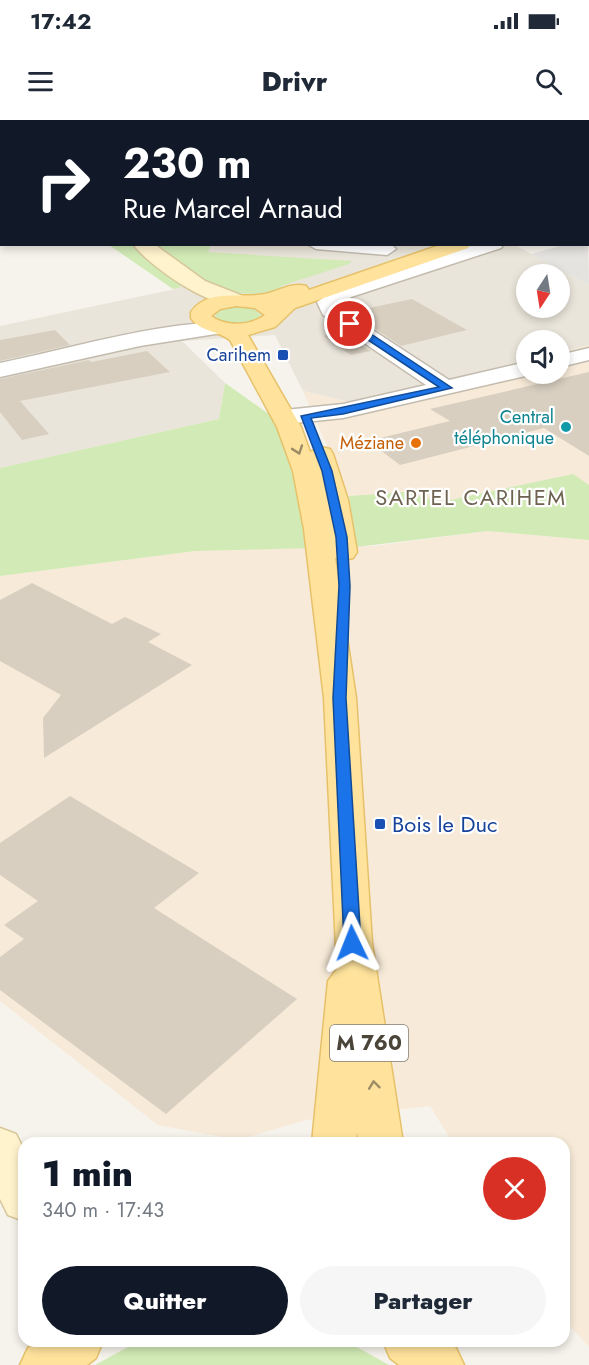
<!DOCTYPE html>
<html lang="fr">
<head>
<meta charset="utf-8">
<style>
  :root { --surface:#fff; --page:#f6f6f7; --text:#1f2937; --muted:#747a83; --accent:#111827 }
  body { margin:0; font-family:Jost,sans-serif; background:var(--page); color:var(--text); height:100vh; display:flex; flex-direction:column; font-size:22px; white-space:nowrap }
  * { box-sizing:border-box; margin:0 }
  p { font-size:20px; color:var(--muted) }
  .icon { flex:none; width:33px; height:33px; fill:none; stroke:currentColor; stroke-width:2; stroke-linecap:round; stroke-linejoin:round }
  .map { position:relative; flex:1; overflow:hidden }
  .details { position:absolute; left:18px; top:1017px; width:552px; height:210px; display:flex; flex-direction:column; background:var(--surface); border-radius:18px; box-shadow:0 3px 9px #0003 }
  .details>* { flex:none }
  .top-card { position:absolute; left:0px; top:0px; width:590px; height:126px; box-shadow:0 3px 9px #0003; background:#111827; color:#fff; overflow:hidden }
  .needle { width:39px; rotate:192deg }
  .buttons { position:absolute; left:516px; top:144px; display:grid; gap:12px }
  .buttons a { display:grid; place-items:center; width:54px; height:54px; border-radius:50%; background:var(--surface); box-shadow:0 3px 9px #0003; font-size:30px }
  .pin { position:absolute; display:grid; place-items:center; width:51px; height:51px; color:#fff; margin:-26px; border:3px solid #fff; border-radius:50%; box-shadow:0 2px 6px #0007 }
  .me { position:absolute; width:66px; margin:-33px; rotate:358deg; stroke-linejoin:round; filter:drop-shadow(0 0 4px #0008) }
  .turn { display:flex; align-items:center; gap:21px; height:126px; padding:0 24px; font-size:27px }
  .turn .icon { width:78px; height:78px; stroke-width:2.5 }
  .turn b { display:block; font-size:42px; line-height:51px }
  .round { display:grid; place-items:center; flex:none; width:63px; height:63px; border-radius:32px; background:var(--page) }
  .overview { display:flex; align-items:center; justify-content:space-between; height:102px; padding:0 24px }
  h1 { font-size:36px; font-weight:800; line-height:45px; color:var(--accent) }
  .action { display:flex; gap:12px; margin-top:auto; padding:12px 24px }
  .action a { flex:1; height:69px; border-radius:36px; background:var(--accent); color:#fff; font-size:24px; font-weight:800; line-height:69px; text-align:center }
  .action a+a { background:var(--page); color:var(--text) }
  .status { display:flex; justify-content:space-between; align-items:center; height:42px; padding:0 30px; background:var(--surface); direction:ltr }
  .status svg { height:16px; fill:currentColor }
  header { display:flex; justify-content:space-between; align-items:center; height:78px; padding:0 24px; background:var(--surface); font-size:27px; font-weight:800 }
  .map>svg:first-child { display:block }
  .residential { fill:#eae5da; fill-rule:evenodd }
  .commercial { fill:#f7ead8 }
  .green { fill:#d2eab5 }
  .parking { fill:#e5e3e0 }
  .building { fill:#d8cfc1 }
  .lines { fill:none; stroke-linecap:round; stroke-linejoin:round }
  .street-casing { stroke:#c2bbae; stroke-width:3 }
  .secondary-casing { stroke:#d6c79b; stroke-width:3 }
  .primary-casing { stroke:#e6c16a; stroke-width:3 }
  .street { fill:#fff; fill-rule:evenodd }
  .secondary { fill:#fff3cd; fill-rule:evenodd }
  .primary { fill:#ffe39c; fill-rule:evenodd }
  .oneway { stroke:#9c8c66 }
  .route { fill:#1a73e8; stroke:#114b97; stroke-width:1.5 }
  .transit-dot { fill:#1a4fb4; stroke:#fff; stroke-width:2 }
  .culture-dot { fill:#0f9aa8; stroke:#fff; stroke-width:2 }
  .food-dot { fill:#e8710a; stroke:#fff; stroke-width:2 }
  .labels { text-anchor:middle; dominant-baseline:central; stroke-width:4.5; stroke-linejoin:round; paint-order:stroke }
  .far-transit-label { font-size:18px; fill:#164399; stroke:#fff; text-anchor:end }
  .far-culture-label { font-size:18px; fill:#0d838f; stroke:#fff; text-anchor:end }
  .far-food-label { font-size:18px; fill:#c56008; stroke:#fff; text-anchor:end }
  .shield { fill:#fff; stroke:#817c74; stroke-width:1.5 }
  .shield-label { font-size:21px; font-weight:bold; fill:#4b4439 }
  .far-quarter-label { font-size:22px; letter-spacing:1.5px; fill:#6e6250; stroke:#fff }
  .transit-label { font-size:22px; fill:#164399; stroke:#fff; text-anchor:start }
</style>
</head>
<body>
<div class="status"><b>17:42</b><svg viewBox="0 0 49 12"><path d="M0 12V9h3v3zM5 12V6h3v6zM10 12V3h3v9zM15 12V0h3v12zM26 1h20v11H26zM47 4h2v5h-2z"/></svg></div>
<header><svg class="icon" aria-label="menu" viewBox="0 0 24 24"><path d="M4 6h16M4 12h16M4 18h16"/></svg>Drivr<svg class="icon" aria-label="search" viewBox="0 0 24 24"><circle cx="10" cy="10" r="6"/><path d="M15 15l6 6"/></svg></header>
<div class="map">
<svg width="589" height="1245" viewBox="0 0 589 1245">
  <rect width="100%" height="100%" fill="#f6f3ec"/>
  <g class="residential">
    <path d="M257 0H589V74L588 2Z"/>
    <path d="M131 125H515L589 165V225L560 233V220H526V242L449 262 350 282 303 271 275 215 182 221 225 263 219 299 0 348V206L180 168 150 137ZM526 154H560V188H526Z"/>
  </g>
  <g class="commercial">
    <path d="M0 0H257L2 2 0 13Z"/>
    <path d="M589 225V365L573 354 440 382 404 372 349 376 303 271 350 282 449 262 526 242V254H560V233Z"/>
    <path d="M488 411 589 420V1227L564 1199V1023H453L430 986 306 1000 238 1020 158 1005 0 881V456L195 431 375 426Z"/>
  </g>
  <g class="green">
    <path d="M109 125H131L150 137 180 164V168L173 169Z"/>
    <path d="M157 125H211L208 132 352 141 349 144 281 166 282 168C226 187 201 155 157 125Z"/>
    <path d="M236 186 253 188 261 195C251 207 227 206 215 198L217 191Z"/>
    <path d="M225 263 276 299 298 358 314 428 195 431 0 456V348L219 299Z"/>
    <path d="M573 354 589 365V420L488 411 356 427 349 376 404 372 441 382Z"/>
    <path d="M139 1221H346L389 1245H95Z"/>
  </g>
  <path class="parking" d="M588 118 589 165 531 134 564 125 588 124Z"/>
  <g class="building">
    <path d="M412 179 467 210 401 226 350 192Z"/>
    <path d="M55 210 70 225 0 241V220Z"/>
    <path d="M343 212 371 231 351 235 324 216Z"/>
    <path d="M147 231 170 252 20 281 49 314 22 320 0 292V259L89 240 91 242Z"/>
    <path d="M589 252V336L544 308 400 345 368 321 450 301 430 289Z"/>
    <path d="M32 463 112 504 125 497 161 514 148 522 192 545 44 638 43 598 61 575 0 541V480Z"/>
    <path d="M70 676 199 753 154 788 297 879 166 994 0 870V837L24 819 4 805 38 781 0 755V723Z"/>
  </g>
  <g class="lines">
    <g class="street-casing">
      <g id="street">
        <path d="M506 0H568L567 2Z"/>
        <path d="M307 124H391L396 129 387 135 316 129Z"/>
        <path d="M475 124H504L501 128 351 177 338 184 339 188 449 260 526 242V254H534L343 298 285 304 277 302 273 297 277 292 285 290 343 284 426 265 323 195 317 182 337 169Z"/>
        <path d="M221 202 228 204 231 208 228 212 140 226 0 257V243C72 228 147 205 221 202Z"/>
        <path d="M589 228V240L560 247V235Z"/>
      </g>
    </g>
    <g class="secondary-casing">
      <g id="secondary">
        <path d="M265 0H284L285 2H266Z"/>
        <path d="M302 0H321L301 2Z"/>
        <rect x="588" y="73" width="1" height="10"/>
        <path d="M133 124H154L205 161 243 176 246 180 243 184C214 192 150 147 133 124Z"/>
        <path d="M0 1008 16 1014 24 1030V1101L8 1095 0 1079Z"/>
      </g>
    </g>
    <g class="primary-casing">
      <g id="primary">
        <rect x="588" y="86" width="1" height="10"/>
        <path d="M443 124H471L468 128 295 188 275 207 248 215 301 307 310 332 321 327 330 329 333 334 348 380 357 432 353 438 343 440 335 438 356 578 372 823 403 1023H359L357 1012 356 1023H312L328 861 337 849 324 578 304 409 293 351 277 307 230 220C217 210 200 212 191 198V192C207 168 242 179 265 174 279 171 292 162 306 166L309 170ZM236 186 255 188 265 195C250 206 226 207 211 196L220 189Z"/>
        <path d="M37 1221H103L96 1238 87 1245H20L28 1228Z"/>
        <path d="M383 1221H448L456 1228 464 1245H399L390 1238Z"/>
      </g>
    </g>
    <use href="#street" class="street"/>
    <use href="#secondary" class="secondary"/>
    <use href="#primary" class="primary"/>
  </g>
  <defs><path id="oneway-chevron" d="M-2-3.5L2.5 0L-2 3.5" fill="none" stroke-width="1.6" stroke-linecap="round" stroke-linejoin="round" transform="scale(1.5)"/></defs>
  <g class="oneway">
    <use href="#oneway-chevron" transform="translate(298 330) rotate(71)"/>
    <use href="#oneway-chevron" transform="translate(374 965) rotate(-97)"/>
  </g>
  <path class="route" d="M347 202H353L452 268 343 294 311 298 332 351 347 417 350 466 346 578 361 823 352 829 344 823 333 578 339 466 336 417 322 351 301 296 439 267 347 206Z"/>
  <g class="transit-dot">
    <rect x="277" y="229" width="12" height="12" rx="3"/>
    <rect x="374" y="698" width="12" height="12" rx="3"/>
  </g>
  <circle class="culture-dot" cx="566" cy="307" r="6"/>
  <circle class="food-dot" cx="416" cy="323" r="6"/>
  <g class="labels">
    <g class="far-transit-label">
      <text x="271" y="235">Carihem</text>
    </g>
    <g class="far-culture-label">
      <text x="554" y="297">Central<tspan x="554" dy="21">téléphonique</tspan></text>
    </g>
    <g class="far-food-label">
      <text x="404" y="323">Méziane</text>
    </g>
    <rect class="shield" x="330" y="905" width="78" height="36" rx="4.5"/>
    <g class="shield-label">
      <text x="369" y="923">M 760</text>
    </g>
    <g class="far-quarter-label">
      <text x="471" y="377">SARTEL CARIHEM</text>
    </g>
    <g class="transit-label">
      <text x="392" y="704">Bois le Duc</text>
    </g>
  </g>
</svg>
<div class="buttons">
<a><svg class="needle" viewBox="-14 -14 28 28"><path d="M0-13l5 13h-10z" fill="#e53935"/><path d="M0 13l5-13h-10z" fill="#747a83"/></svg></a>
<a><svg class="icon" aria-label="sound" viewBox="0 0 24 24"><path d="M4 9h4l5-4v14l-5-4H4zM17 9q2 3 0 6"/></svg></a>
</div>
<div class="pin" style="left:350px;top:204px;background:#d93025"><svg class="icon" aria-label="arrive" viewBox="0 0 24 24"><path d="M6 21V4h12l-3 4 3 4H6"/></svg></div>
<svg class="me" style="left:352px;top:823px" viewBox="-20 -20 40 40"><path d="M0-17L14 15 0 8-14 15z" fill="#1a73e8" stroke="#fff" stroke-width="4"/></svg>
<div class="top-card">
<div class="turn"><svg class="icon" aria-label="right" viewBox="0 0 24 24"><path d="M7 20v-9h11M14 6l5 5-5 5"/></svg><div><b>230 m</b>Rue Marcel Arnaud</div></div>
</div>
<section class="details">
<div class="overview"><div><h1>1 min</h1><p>340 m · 17:43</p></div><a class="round" style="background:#d93025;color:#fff"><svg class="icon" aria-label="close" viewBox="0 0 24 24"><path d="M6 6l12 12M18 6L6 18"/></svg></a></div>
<div class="action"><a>Quitter</a><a>Partager</a></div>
</section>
</div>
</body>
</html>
